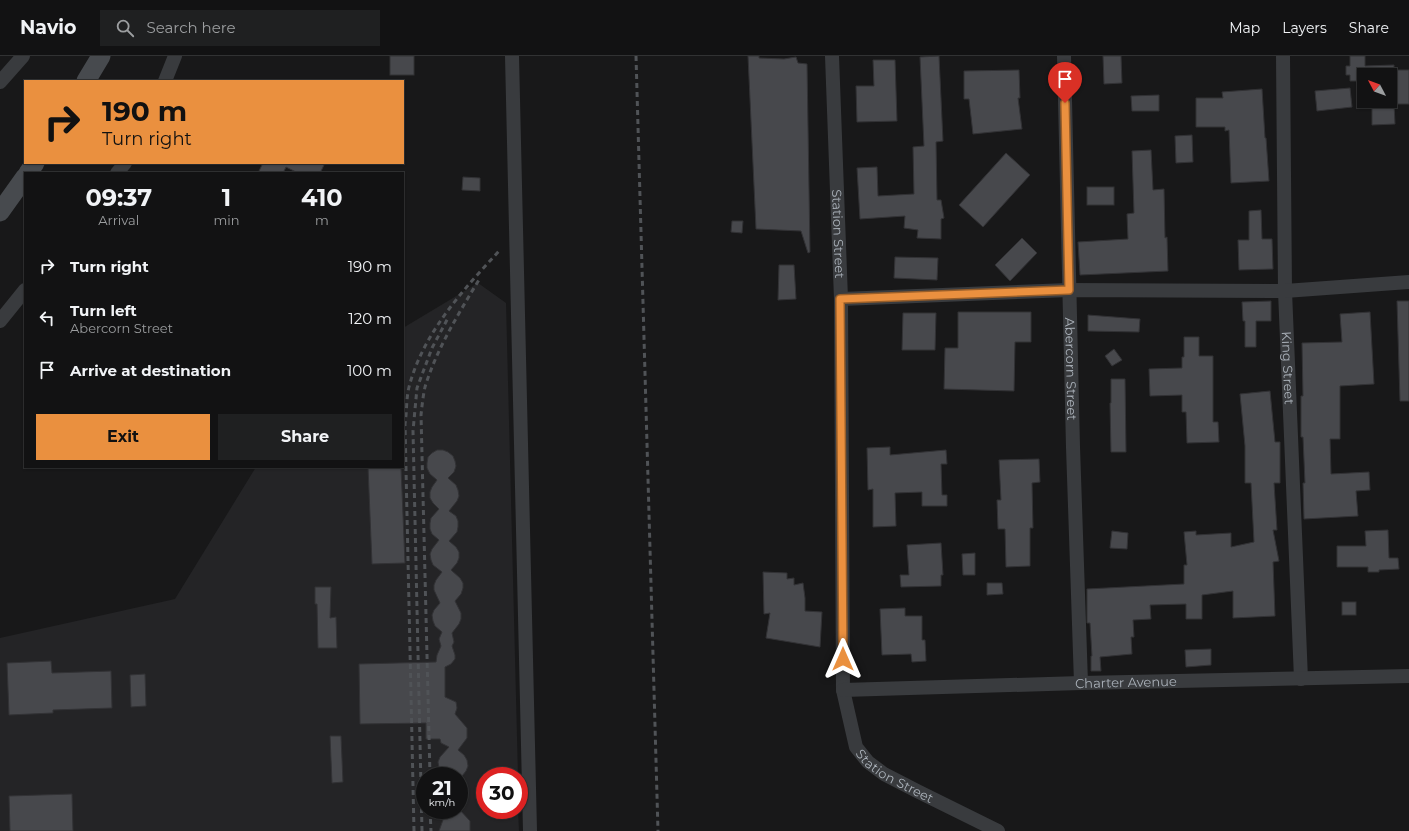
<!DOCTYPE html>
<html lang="en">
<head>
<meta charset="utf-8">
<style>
  :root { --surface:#121213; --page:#1f2021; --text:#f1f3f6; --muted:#9c9ea0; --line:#313233; --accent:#ea903f }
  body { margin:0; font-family:Montserrat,sans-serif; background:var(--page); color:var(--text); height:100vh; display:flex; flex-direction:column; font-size:15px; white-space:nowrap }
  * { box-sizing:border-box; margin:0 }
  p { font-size:13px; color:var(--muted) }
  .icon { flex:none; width:22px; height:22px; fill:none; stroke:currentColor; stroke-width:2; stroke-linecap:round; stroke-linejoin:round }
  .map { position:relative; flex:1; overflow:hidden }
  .panel { position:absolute; left:24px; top:116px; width:380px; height:296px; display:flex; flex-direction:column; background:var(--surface); border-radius:0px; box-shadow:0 1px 3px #0004,0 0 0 1px var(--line) }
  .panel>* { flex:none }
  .banner { position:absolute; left:24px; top:24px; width:380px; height:84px; border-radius:0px; box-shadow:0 1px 3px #0004,0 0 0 1px var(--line); background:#ea903f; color:#111; overflow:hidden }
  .needle { width:26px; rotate:311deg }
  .tools { position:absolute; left:1357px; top:12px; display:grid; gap:8px }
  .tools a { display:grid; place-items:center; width:40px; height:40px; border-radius:0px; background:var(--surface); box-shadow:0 1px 3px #0004,0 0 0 1px var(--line); font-size:20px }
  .speed { position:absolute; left:416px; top:711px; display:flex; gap:8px; font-size:20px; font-weight:700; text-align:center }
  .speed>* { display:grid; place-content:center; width:52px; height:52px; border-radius:50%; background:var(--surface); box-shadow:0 1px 3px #0004,0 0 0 1px var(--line); line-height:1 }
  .speed small { font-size:10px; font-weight:400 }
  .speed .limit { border:6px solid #d22; background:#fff; color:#111 }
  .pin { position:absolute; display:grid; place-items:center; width:34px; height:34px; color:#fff; margin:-41px -17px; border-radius:50% 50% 50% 0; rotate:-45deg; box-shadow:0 0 4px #0007 }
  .pin .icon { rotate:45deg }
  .me { position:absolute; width:44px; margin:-22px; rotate:0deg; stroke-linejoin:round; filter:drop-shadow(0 0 3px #0008) }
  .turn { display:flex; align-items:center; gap:14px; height:84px; padding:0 12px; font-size:18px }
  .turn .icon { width:52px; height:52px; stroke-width:2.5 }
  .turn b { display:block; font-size:28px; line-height:34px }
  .eta { display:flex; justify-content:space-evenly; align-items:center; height:68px; text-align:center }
  .eta b { font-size:24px; font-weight:700; line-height:28px }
  .primary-button { display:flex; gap:8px; margin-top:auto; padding:8px 12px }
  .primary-button a { flex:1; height:46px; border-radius:0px; background:var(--accent); color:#111; font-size:16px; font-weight:700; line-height:46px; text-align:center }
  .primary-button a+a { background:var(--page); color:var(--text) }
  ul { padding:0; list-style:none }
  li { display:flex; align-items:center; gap:12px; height:52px; padding:0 12px }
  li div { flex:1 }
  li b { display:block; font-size:15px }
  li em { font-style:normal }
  header { display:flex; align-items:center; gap:24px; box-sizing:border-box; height:56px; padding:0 20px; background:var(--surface); border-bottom:1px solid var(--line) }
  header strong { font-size:19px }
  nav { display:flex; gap:22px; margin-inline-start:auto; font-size:14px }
  .search { width:280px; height:36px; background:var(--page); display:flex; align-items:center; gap:10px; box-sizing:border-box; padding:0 14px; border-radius:0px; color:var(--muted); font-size:15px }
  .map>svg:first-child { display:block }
  .built { fill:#242426; fill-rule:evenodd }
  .building { fill:#47484c; stroke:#323235 }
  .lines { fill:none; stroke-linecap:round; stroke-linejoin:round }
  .street { stroke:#393b3e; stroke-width:14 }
  .secondary { stroke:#474a4e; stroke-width:19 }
  .rail { stroke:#505357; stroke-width:3; stroke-dasharray:5 4; stroke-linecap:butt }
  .route-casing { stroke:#985e29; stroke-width:10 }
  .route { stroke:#ea903f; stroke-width:7 }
  .labels { text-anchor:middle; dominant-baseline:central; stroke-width:3.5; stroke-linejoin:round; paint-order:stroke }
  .street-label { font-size:13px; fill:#aab1b9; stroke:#131315 }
</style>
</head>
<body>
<header>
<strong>Navio</strong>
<div class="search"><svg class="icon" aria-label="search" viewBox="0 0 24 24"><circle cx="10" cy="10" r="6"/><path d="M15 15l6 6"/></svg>Search here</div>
<nav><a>Map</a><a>Layers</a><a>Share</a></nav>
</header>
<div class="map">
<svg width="1409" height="775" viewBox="0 0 1409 775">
  <rect width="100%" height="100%" fill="#181819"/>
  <path class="built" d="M478 227 506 247 518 720H485V754H518L519 775H0V582L175 543 256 411H403V272ZM425 720H459V754H425Z"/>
  <g class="building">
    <rect x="390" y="0" width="24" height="19"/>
    <path d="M748 0H759V2L784 3 796 1 798 7 807 8 810 196 808 197 801 175 756 173Z"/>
    <path d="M939 0 943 85 936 86 937 144H941L944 162 941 163V183L917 182 918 174 904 172 905 160 860 163 857 112 877 111 878 140 914 138 913 91 924 90 920 1Z"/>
    <path d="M1103 0H1121L1122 27 1104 28Z"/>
    <path d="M1350 0H1365V10L1394 9V14H1409V48H1394L1395 68 1372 69V45H1390V19H1364V25H1350V19H1346V10H1350Z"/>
    <path d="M873 4H895L897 65 857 66 856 30H874Z"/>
    <path d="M1019 14 1020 42H1018L1022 73 973 78 969 43H964V15Z"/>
    <path d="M1350 32 1352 51 1317 55 1315 35Z"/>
    <path d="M1262 33 1265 82H1266L1269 125 1231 127 1229 74 1225 75V71H1196V42H1223L1222 36Z"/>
    <path d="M1159 39V55H1132L1131 40Z"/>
    <path d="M1192 79 1193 106 1176 107 1175 80Z"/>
    <path d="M1151 94 1153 134 1164 133 1165 182 1167 181 1168 215 1080 219 1078 186 1128 183 1127 158 1134 157 1132 95Z"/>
    <path d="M1006 97 1030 119 983 171 959 149Z"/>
    <path d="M263 107H325L320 117H298L286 111 283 117H258Z"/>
    <path d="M463 121 480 122V135L462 134Z"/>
    <rect x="1087" y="131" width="27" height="18"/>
    <path d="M1261 154 1262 183H1272L1273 213 1239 214 1238 184H1249V155Z"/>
    <path d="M732 165H743L742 177 731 176Z"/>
    <path d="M1022 182 1037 197 1010 225 995 209Z"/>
    <path d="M895 201 938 202 937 224 894 222Z"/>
    <path d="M779 209H794L796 243 778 244Z"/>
    <path d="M1271 245V265H1256V291H1245V265H1243L1242 246Z"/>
    <path d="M1397 245H1409V345H1400Z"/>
    <path d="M958 256H1031V286H1015L1014 335 944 333 945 292H958Z"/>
    <path d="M1370 256 1374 328 1340 330V383H1330L1331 418 1369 416 1370 434 1356 435 1358 460 1304 463 1303 427H1305L1303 381H1301V340H1303L1302 287 1342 286 1340 258Z"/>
    <path d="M903 257H936L935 294H902Z"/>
    <path d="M1088 259 1140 263 1139 276 1088 275Z"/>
    <path d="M1184 281H1199V300H1213V366H1218L1219 386 1187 387 1186 356H1182V339L1150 340 1149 313 1182 312V301H1184Z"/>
    <path d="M1114 293 1122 304 1112 310 1105 300Z"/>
    <path d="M1111 323H1125L1126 396H1111L1110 347H1111Z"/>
    <path d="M1270 335 1275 386H1280V427H1274L1277 474H1273L1279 505 1273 506 1275 560 1233 562V535L1202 539V563H1186V548L1150 549 1151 563 1133 564 1134 581H1131L1132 598 1100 601 1101 615H1091V600H1092L1090 567H1087V533L1184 528V509H1187L1184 476 1196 475V479L1231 477V491L1254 486 1251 427H1245V390L1240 338Z"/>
    <path d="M890 391V399L946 394 947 408H941L942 439H947V450H922V436L895 437 896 470 873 471V433L868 434 867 392Z"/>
    <path d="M437 394H443L448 396 453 400 455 405 456 410 454 416 448 422 456 429 458 434 459 440 457 445 449 455 456 460 458 465V471L457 476 449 485 456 491 459 496V502L457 507 451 514 460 522 463 527V532L461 538 455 545 461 557V563L459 568 452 577 454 586 452 590 455 599V603L451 608 445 611V641L456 646 457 652 455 658 467 672V682L458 694 464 699 467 704 468 710 466 715 462 720H445L442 717 439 712 438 706 440 701 449 691 441 687 440 683H426V667L360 668 359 608 436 606 437 599 441 590 439 583 442 576 435 570 433 565 432 559 434 554 440 547 434 534V529L436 524 442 516 433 509 431 504 430 498 432 493 439 484 432 478 430 473V467L431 462 439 453 433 447 430 442V436L432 431 437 424 430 418 427 412V407L428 401 432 397Z"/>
    <path d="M1039 403 1040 426 1032 427 1033 472H1030V510L1006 511 1005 473H998L997 444H1001L999 404Z"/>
    <path d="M368 411H401L405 507 372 508Z"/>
    <path d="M1388 474 1389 502H1398L1399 513 1379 514V516H1368V511H1337V490H1366L1365 475Z"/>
    <path d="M1112 475 1128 477 1127 493 1110 492Z"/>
    <path d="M941 487 943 519H941V530L901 531 900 519H909L907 489Z"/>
    <path d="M975 497V519H963L962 498Z"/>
    <path d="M763 516 787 517V523L794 522V529L803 527 805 542V555L822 556 820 591 766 582 770 557 764 558Z"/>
    <path d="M987 527H1002L1003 538 987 539Z"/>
    <path d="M315 531H331L330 562 336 561 337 592H318L317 548H315Z"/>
    <rect x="1342" y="546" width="14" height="13"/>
    <path d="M905 552V560H922V584H925L926 605 912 606 911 598 882 599 880 553Z"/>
    <path d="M1211 593V609L1186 611 1185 594Z"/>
    <path d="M51 605 52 617 111 615 112 652 53 654V657L9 659 7 607Z"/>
    <path d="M145 618 146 650 131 651 130 619Z"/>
    <path d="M330 680H341L343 726 332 727Z"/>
    <path d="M72 738 73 775H10L9 740Z"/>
    <path d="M459 753 470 765V775H439L444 761 455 754H459Z"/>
  </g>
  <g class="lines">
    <g class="street">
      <path d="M512 0 530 775"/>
      <path id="s1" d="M832 0 841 243 843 634 856 691 868 706 884 718 917 735 998 775"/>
      <path id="s2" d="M1064 0 1073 391 1081 627"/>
      <path id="s3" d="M1283 0 1285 235 1301 623"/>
      <path d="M165 25 175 0"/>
      <path d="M0 26 23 0"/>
      <path d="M117 117 125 107"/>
      <path d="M841 243 1069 234 1285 235 1409 226"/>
      <path d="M0 265 25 234"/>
      <path id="s4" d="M843 634 1081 627 1409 620"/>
    </g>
    <g class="secondary">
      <path d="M86 25 101 0"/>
      <path d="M28 117 35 107"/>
      <path d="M0 156 25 121"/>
    </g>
    <g class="rail">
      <path d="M636 0 658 775"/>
      <path d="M430 720 421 359C422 350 423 340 425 331 437 292 459 257 480 222"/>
      <path d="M430 754 431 775"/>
      <path d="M414 775 405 368C407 356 406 343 409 331 423 277 463 234 500 194"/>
      <path d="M422 775 413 375 417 332 432 292 448 262"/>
    </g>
  </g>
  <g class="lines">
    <g class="route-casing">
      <path id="route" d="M843 603 840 243 1069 234 1065 47"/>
    </g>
    <use href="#route" class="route"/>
  </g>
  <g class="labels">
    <g class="street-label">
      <text stroke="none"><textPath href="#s1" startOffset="178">Station Street</textPath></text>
      <text stroke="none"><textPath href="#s3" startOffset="312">King Street</textPath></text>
      <text stroke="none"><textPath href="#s2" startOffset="313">Abercorn Street</textPath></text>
      <text stroke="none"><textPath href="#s4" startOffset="283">Charter Avenue</textPath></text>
      <text stroke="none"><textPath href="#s1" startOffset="742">Station Street</textPath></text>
    </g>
  </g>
</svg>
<div class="tools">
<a><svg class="needle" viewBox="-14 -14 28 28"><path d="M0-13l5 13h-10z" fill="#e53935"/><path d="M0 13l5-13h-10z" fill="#9c9ea0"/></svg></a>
</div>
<div class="speed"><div>21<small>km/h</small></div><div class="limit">30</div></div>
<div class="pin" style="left:1065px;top:47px;background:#d93025"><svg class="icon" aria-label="arrive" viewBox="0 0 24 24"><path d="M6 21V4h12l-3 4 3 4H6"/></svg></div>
<svg class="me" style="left:843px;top:603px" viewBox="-20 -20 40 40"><path d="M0-17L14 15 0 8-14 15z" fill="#ea903f" stroke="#fff" stroke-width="4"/></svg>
<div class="banner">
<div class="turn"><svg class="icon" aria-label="right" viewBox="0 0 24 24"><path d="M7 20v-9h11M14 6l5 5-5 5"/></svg><div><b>190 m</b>Turn right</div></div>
</div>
<section class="panel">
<div class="eta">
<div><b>09:37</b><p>Arrival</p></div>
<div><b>1</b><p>min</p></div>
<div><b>410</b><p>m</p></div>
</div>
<ul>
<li><svg class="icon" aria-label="right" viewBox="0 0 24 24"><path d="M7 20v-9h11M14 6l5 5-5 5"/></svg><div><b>Turn right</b></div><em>190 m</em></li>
<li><svg class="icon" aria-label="left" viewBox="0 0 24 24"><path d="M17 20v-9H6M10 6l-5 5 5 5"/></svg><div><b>Turn left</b><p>Abercorn Street</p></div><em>120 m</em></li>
<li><svg class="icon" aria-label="arrive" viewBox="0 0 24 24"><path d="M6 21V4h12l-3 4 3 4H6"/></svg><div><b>Arrive at destination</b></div><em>100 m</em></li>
</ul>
<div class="primary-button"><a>Exit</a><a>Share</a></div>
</section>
</div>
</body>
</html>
